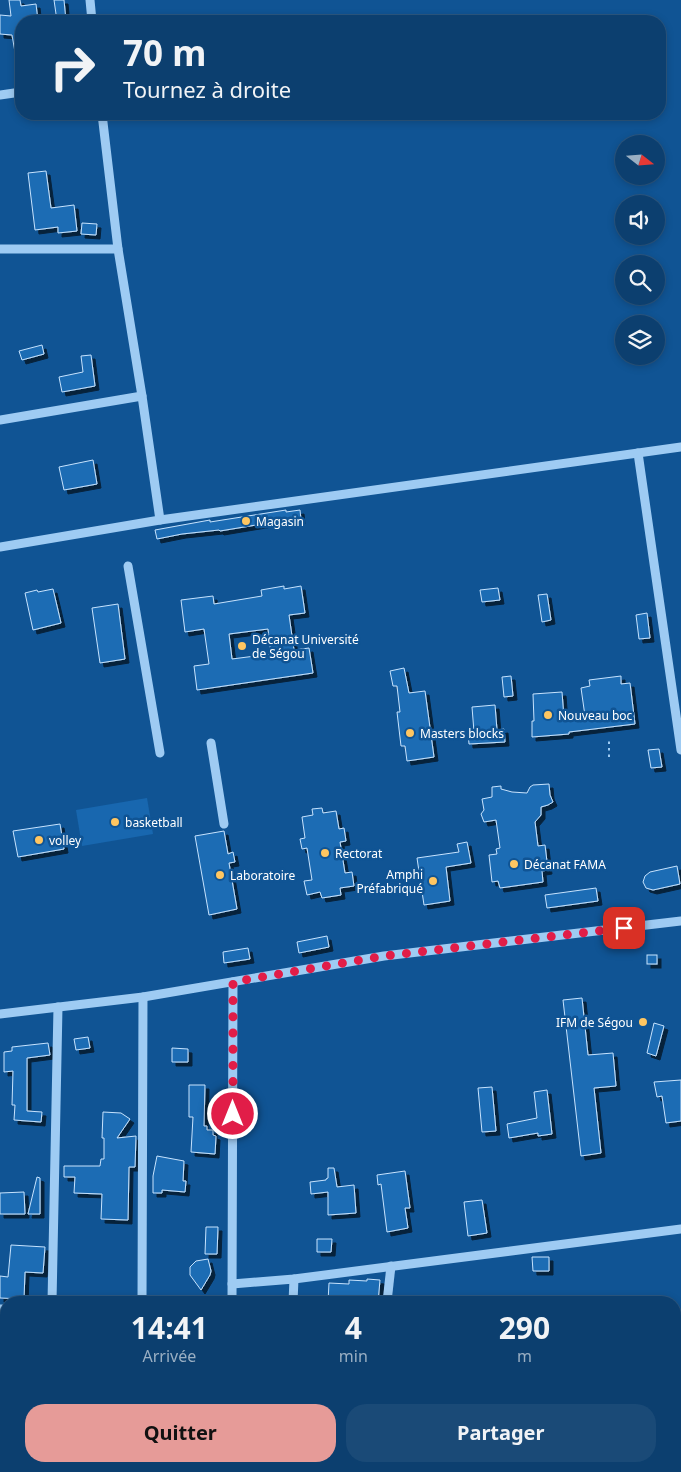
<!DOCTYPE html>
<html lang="fr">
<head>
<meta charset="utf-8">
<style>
  :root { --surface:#0c3f6f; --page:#1a4a77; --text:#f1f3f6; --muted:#9aafc3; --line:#2c5882; --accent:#e69b98 }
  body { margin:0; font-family:"Noto Sans",sans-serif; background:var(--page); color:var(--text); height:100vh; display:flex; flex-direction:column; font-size:19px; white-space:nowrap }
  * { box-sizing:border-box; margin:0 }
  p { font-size:16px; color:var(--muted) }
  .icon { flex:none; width:28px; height:28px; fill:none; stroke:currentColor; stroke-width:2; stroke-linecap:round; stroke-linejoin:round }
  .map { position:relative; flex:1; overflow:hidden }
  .panel { position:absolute; left:0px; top:1296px; width:681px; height:176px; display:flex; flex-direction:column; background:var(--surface); border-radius:20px 20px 0 0; box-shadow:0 2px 8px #0003,0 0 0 1px var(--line) }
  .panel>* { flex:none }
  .hud { position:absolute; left:15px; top:15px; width:651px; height:105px; border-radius:20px; box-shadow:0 2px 8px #0003,0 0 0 1px var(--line); background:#0c3f6f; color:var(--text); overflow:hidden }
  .needle { width:32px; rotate:107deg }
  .fabs { position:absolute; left:615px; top:135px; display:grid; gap:10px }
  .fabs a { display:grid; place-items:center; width:50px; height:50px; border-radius:50%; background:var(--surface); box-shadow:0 2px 8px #0003,0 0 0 1px var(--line); font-size:25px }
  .pin { position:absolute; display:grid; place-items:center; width:42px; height:42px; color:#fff; margin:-21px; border-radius:10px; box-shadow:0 2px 8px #0006 }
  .me { position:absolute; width:55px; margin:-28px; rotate:0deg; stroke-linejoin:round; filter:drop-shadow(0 0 4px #0008) }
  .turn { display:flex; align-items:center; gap:18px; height:105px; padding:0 25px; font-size:22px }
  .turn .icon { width:65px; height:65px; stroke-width:2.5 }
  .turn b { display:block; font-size:35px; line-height:42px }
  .eta { display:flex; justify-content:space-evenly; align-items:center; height:85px; text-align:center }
  .eta b { font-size:30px; font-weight:700; line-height:35px }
  .cta { display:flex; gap:10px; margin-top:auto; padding:10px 25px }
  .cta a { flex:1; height:58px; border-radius:20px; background:var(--accent); color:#111; font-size:20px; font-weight:700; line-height:58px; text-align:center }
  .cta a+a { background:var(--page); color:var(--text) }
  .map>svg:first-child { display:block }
  .green { fill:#1867af }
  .building { fill:#1e6cb4; stroke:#c6e3fe; fill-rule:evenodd; filter:url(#shadow) }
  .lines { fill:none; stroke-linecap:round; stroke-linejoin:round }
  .path { stroke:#9ecbf3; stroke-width:2; stroke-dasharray:2.5 4; stroke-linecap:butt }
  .minor { stroke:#9ecbf3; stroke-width:9 }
  .route { stroke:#e11d48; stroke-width:9; stroke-dasharray:0 16.2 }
  .poi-dot { fill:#ffc661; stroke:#105494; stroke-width:2 }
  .labels { text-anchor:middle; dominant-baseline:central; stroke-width:5; stroke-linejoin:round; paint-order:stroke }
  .poi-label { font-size:12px; fill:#fff; stroke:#105494; text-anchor:start }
</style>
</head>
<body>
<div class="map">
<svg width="681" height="1472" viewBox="0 0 681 1472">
  <defs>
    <filter id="shadow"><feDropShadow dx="4" dy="4" stdDeviation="0" flood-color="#0009"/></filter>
  </defs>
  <rect width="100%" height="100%" fill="#105494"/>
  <path class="green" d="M147 798 153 834 82 846 76 810Z"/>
  <g class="building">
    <path d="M9 0H20L21 6 36 4 38 21H21V57L16 58 12 35 0 34V15L11 16Z"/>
    <path d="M54 0H64L66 21H57Z"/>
    <path d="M46 171 51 208 74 205 77 231 58 233V227L35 230 28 173Z"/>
    <path d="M82 223 97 224 96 235 81 234Z"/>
    <path d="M42 345 44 354 22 360 19 351Z"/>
    <path d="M91 355 95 386 62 392 59 377 83 372 81 356Z"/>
    <path d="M93 460 97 484 64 490 59 467Z"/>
    <path d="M286 510V512L300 510 301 520 274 522 220 531 219 530 182 534 157 539 155 530 210 520V522Z"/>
    <path d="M284 586V589L301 586 305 613 289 615 294 650 309 648 313 673 197 690 194 666 209 664 204 629 185 632 181 600 213 596 214 604 262 596 261 590ZM268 629 271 654 232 659 229 634Z"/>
    <path d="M498 588 500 600 482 602 480 590Z"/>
    <path d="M53 589 61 623 33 630 25 593 37 590 38 592Z"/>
    <path d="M547 594 551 620 542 622 538 595Z"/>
    <path d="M118 604 125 659 100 663 92 608Z"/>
    <path d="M647 613 650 638 639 639 636 615Z"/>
    <path d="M404 668 409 693 425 691 434 757 407 761 405 746H401L397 712H400L397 686H393L390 671Z"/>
    <path d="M511 676 513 696 504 697 502 677Z"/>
    <path d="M621 676V684L630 683 635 724 569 732V734L532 737V721H534L533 694 562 692 564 718 585 716 581 688 590 686 589 680Z"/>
    <path d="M495 705 497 730 504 729 505 742 469 744 468 733 474 732 472 707Z"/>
    <path d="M659 749 662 767 651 768 648 750Z"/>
    <path d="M549 784 550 795 553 802 548 805 541 807V815L535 822 538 846 545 845 548 870 542 871 543 882 500 888 498 881 492 882 489 855 497 854 496 849 500 848 496 820 484 822 481 814 484 810 482 799 492 797V787L501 786V789L512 792 527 793 530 787 533 785Z"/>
    <path d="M322 808 323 813 336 811 339 829 344 828 346 841 340 842 345 873 352 872 354 886 340 888 341 895 322 898 320 892 307 895 304 881 312 880 307 848 302 849 300 839 305 838 302 817 313 815 312 809Z"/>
    <path d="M60 824 64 849 18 857 13 831Z"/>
    <path d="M224 831 228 854 233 852 235 862 229 863 237 909 209 915 195 836Z"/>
    <path d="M467 842 471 863 446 867 450 901 424 905 417 858 459 852 457 844Z"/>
    <path d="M677 866 680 884 653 890 646 888 643 882 645 876 650 872Z"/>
    <path d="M596 888 598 901 547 908 545 895Z"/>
    <path d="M327 936 329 947 299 953 297 942Z"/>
    <path d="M248 948 250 959 224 963 223 952Z"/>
    <rect x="647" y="955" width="10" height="9"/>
    <path d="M582 998 588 1055 613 1053 616 1086 594 1088 601 1153 581 1156 563 1000Z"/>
    <path d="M654 1023 664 1026 656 1056 647 1053Z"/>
    <path d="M88 1037 90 1048 76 1050 74 1039Z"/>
    <path d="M48 1043 50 1055 27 1058V1111L42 1112 41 1122 14 1120 15 1105H12L13 1071 4 1072V1052L12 1051V1047Z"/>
    <path d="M172 1048 188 1049V1062H172Z"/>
    <path d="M681 1080V1121L666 1123 662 1096 657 1097 654 1082Z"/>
    <path d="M189 1085H205L204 1126H207V1130H213V1135L216 1136 215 1154 191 1152 193 1117H189Z"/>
    <path d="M492 1087 496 1131 482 1132 478 1088Z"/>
    <path d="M547 1090 552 1134 538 1136V1133L509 1138 507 1124 537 1118 534 1092Z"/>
    <path d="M103 1112 121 1113 130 1119 117 1138 136 1136 135 1167H129L128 1220 101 1219 102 1194 74 1193 75 1177H64V1166H100L101 1159H104V1138H102Z"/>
    <path d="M157 1156 184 1161 183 1181H186L185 1192 162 1190V1193H153V1176Z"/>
    <path d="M328 1168H334L337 1187 354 1185 356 1213 328 1215V1192L311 1194 310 1182 326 1180V1179L328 1178Z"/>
    <path d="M405 1171 410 1208H405L408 1228 387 1232 381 1184 378 1185 377 1175Z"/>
    <path d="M37 1177 40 1178V1214H28Z"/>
    <path d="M24 1192 25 1214H0V1193Z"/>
    <path d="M482 1200 487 1233 468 1236 464 1202Z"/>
    <path d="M206 1227H218L217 1254H205Z"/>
    <path d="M317 1239H332L331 1252H317Z"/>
    <path d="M11 1245 45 1247 43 1273 25 1272 24 1299 0 1298V1276L8 1277Z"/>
    <path d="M532 1257H549V1271H533Z"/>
    <path d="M208 1259 211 1271 210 1275 201 1290 190 1275V1267L196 1261Z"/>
    <path d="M367 1279 380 1280 378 1302H328L329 1283 349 1284V1280L367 1281Z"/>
  </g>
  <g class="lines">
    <path class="path" d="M609 757V738"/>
    <g class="minor">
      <path d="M90 0 92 21"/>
      <path d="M0 95 21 92"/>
      <path d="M102 114 118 249"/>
      <path d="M0 249H118L142 396 160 520"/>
      <path d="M0 420 142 396"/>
      <path d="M638 453 681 750"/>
      <path d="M0 547 160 520 681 447"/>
      <path d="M128 566 160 753"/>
      <path d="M211 743 224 824"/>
      <path d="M0 1014 143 997 384 956 681 921"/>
      <path d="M232 1284 294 1279 681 1229"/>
      <path d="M52 1302 58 1007"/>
      <path d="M142 1302 143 997"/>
      <path d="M232 1302 233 982"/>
      <path d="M293 1302 294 1279"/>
      <path d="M387 1302 391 1266"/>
      <path d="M0 1309H6"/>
      <path d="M49 1472V1466"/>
      <path d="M141 1472V1466"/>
      <path d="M232 1472V1466"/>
      <path d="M282 1472V1466"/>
      <path d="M370 1472 371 1466"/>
    </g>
  </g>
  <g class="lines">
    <path class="route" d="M233 1114V982L384 956 624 928"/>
  </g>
  <g class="poi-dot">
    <circle cx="246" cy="521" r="5"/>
    <circle cx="242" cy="646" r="5"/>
    <circle cx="548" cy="715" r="5"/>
    <circle cx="410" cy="733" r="5"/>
    <circle cx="115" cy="822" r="5"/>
    <circle cx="39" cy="840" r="5"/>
    <circle cx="325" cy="853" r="5"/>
    <circle cx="514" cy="864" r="5"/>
    <circle cx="220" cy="875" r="5"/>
    <circle cx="433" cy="881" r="5"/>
    <circle cx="643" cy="1022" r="5"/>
  </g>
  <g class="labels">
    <g class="poi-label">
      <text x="256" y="521">Magasin</text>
      <text x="252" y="639">Décanat Université<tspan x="252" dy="14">de Ségou</tspan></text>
      <text x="558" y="715">Nouveau boc</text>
      <text x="420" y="733">Masters blocks</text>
      <text x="125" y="822">basketball</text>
      <text x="49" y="840">volley</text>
      <text x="335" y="853">Rectorat</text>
      <text x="524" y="864">Décanat FAMA</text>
      <text x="423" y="874" text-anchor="end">Amphi<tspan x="423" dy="14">Préfabriqué</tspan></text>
      <text x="230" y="875">Laboratoire</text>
      <text x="633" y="1022" text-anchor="end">IFM de Ségou</text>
    </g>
  </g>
</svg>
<div class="fabs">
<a><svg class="needle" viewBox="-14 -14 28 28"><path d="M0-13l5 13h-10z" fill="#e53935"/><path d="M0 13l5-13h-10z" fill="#9aafc3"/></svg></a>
<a><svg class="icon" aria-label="sound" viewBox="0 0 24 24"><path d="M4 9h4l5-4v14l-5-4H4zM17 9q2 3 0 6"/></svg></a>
<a><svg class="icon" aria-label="search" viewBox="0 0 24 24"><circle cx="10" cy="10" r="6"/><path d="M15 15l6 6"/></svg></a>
<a><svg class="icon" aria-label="layers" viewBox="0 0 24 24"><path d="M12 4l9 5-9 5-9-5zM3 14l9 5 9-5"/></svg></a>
</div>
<div class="pin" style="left:624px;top:928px;background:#d93025"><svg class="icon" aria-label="arrive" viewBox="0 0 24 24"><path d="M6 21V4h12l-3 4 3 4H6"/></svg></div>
<svg class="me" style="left:233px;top:1114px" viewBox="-20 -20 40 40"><circle r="17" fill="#e11d48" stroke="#fff" stroke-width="3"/><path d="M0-11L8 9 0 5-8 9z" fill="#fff"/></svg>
<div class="hud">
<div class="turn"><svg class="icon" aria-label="right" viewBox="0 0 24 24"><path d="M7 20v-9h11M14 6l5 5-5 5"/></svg><div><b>70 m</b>Tournez à droite</div></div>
</div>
<section class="panel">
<div class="eta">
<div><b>14:41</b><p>Arrivée</p></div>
<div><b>4</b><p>min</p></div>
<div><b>290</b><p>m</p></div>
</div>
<div class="cta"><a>Quitter</a><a>Partager</a></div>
</section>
</div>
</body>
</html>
